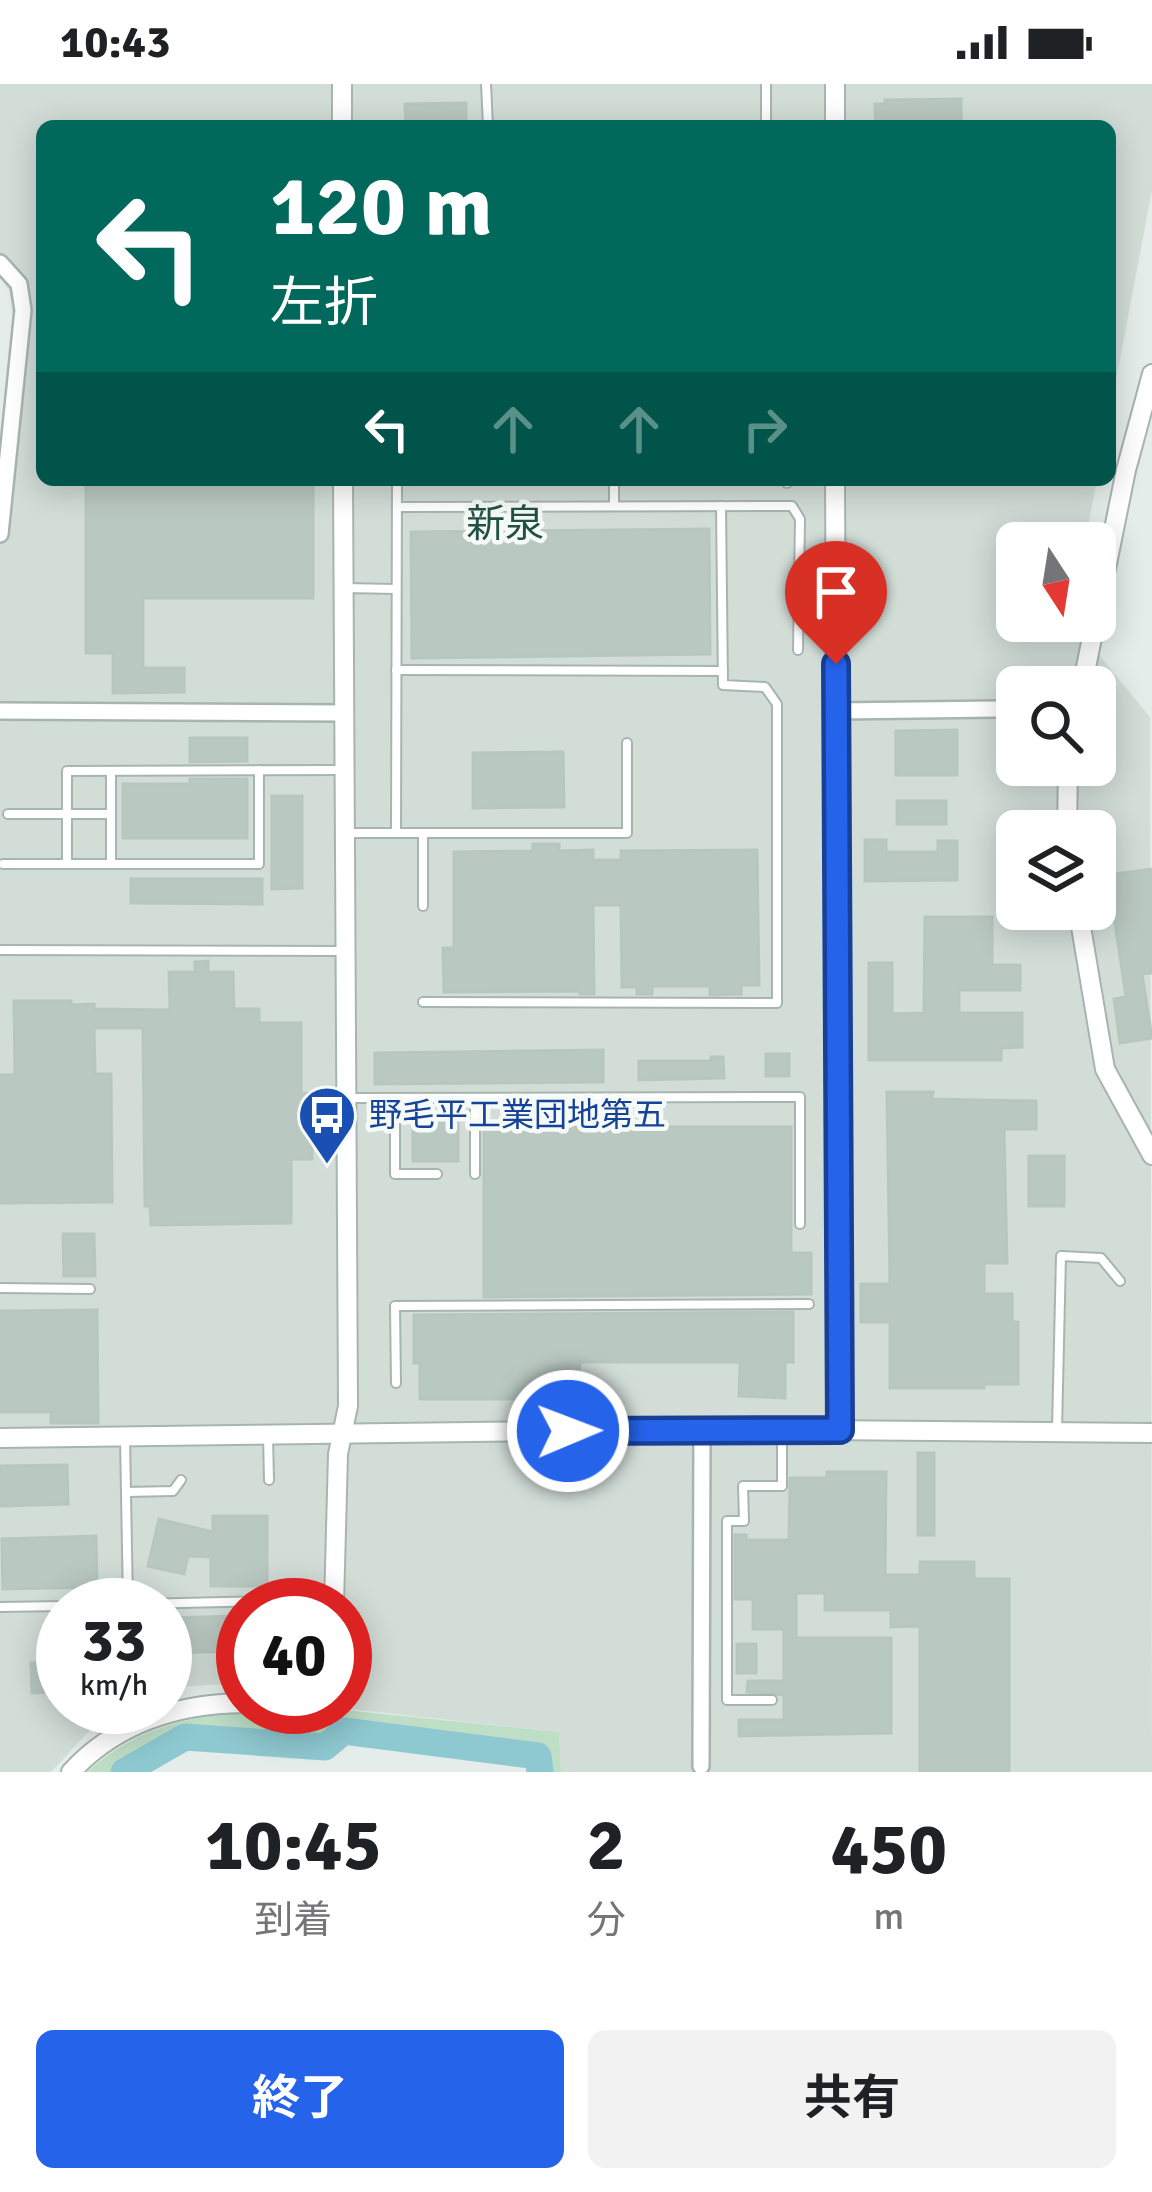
<!DOCTYPE html>
<html lang="ja">
<head>
<meta charset="utf-8">
<style>
  :root { --surface:#fff; --page:#f2f2f2; --text:#202124; --muted:#757577; --accent:#2563eb }
  body { margin:0; font-family:Signika,"Noto Sans JP",sans-serif; background:var(--page); color:var(--text); height:100vh; display:flex; flex-direction:column; font-size:45px; white-space:nowrap }
  * { box-sizing:border-box; margin:0 }
  p { font-size:39px; color:var(--muted) }
  .icon { flex:none; width:66px; height:66px; fill:none; stroke:currentColor; stroke-width:2; stroke-linecap:round; stroke-linejoin:round }
  .map { position:relative; height:1688px; overflow:hidden }
  .sheet { display:flex; flex-direction:column; background:var(--surface); flex:1 }
  .sheet>* { flex:none }
  .banner { position:absolute; left:36px; top:36px; width:1080px; height:366px; border-radius:18px; box-shadow:0 6px 30px #0003; background:#00695c; color:#fff; overflow:hidden }
  .needle { width:78px; rotate:168deg }
  .buttons { position:absolute; left:996px; top:438px; display:grid; gap:24px }
  .buttons a { display:grid; place-items:center; width:120px; height:120px; border-radius:18px; background:var(--surface); box-shadow:0 6px 30px #0003; font-size:60px }
  .speed { position:absolute; left:36px; top:1494px; display:flex; gap:24px; font-size:60px; font-weight:700; text-align:center }
  .speed>* { display:grid; place-content:center; width:156px; height:156px; border-radius:50%; background:var(--surface); box-shadow:0 6px 30px #0003; line-height:1 }
  .speed small { font-size:30px; font-weight:400 }
  .speed .limit { border:18px solid #d22; background:#fff; color:#111 }
  .pin { position:absolute; display:grid; place-items:center; width:102px; height:102px; color:#fff; margin:-123px -51px; border-radius:50% 50% 50% 0; rotate:-45deg; box-shadow:0 0 12px #0007 }
  .pin .icon { rotate:45deg }
  .me { position:absolute; width:132px; margin:-66px; rotate:89deg; stroke-linejoin:round; filter:drop-shadow(0 0 9px #0008) }
  .turn { display:flex; align-items:center; gap:42px; height:252px; padding:0 36px; font-size:54px }
  .turn .icon { width:156px; height:156px; stroke-width:2.5 }
  .turn b { display:block; font-size:84px; line-height:102px }
  .lanes { display:flex; align-items:center; height:114px; padding:0 36px; background:#0003; justify-content:center; gap:60px; direction:ltr }
  .lanes .off { opacity:.35 }
  .eta { display:flex; justify-content:space-evenly; align-items:center; height:204px; text-align:center }
  .eta b { font-size:72px; font-weight:700; line-height:84px }
  .primary-button { display:flex; gap:24px; margin-top:auto; padding:24px 36px }
  .primary-button a { flex:1; height:138px; border-radius:18px; background:var(--accent); color:#fff; font-size:48px; font-weight:700; line-height:138px; text-align:center }
  .primary-button a+a { background:var(--page); color:var(--text) }
  .status { display:flex; justify-content:space-between; align-items:center; height:84px; padding:0 60px; background:var(--surface); direction:ltr }
  .status svg { height:33px; fill:currentColor }
  .map>svg:first-child { display:block }
  .built { fill:#d2ddd8; fill-rule:evenodd }
  .green { fill:#bedec6 }
  .lines { fill:none; stroke-linecap:round; stroke-linejoin:round }
  .river { stroke:#8ec8d0; stroke-width:27 }
  .building { fill:#bac8c2; stroke:#b7c7c0; stroke-width:3 }
  .service-casing { stroke:#a7b5b0; stroke-width:12 }
  .minor-casing { stroke:#a7b5b0; stroke-width:20 }
  .tertiary-casing { stroke:#a7b5b0; stroke-width:22 }
  .service { stroke:#fff; stroke-width:8 }
  .minor { stroke:#fff; stroke-width:15 }
  .tertiary { stroke:#fff; stroke-width:18 }
  .route-casing { stroke:#184099; stroke-width:30 }
  .route { stroke:#2563eb; stroke-width:21 }
  .labels { text-anchor:middle; dominant-baseline:central; stroke-width:9; stroke-linejoin:round; paint-order:stroke }
  .transit-label { font-size:33px; fill:#164399; stroke:#f5faf7; text-anchor:start }
  .quarter-label { font-size:39px; fill:#205144; stroke:#f5faf7 }
</style>
</head>
<body>
<div class="status"><b>10:43</b><svg viewBox="0 0 49 12"><path d="M0 12V9h3v3zM5 12V6h3v6zM10 12V3h3v9zM15 12V0h3v12zM26 1h20v11H26zM47 4h2v5h-2z"/></svg></div>
<div class="map">
<svg width="1152" height="1688" viewBox="0 0 1152 1688">
  <rect width="100%" height="100%" fill="#e4ede9"/>
  <path class="built" d="M0 0H1152V106L1110 328V42H42V396H1097L1085 459H1017V537H1071L1150 633 1152 1688H561L559 1648 331 1623H345V1521H243V1599L177 1603 165 1609V1521H63V1623H134L95 1641 51 1688H0V364L13 233 9 206 0 194ZM1017 603H1095V681H1017ZM1017 747H1095V825H1017Z"/>
  <path class="green" d="M335 1625 559 1648 561 1688H546L543 1667 342 1642 322 1657 183 1649 112 1688H87C160 1622 243 1628 335 1625Z"/>
  <g class="lines">
    <path class="river" d="M124 1688 185 1653 325 1663 344 1647 538 1672 540 1688"/>
  </g>
  <g class="building">
    <path d="M961 15V42H876L875 20H885V16Z"/>
    <path d="M466 19V42H406L405 20Z"/>
    <path d="M86 396H313V514H143V584H184V608L113 609V569H86Z"/>
    <path d="M709 445 710 570 412 574 411 448Z"/>
    <path d="M957 646V691H896V647Z"/>
    <path d="M190 654H247V677L190 678Z"/>
    <path d="M563 668 564 723 473 724V669Z"/>
    <path d="M190 695H247V754H123V700H190Z"/>
    <path d="M272 712H302V804L272 805Z"/>
    <rect x="897" y="717" width="49" height="23"/>
    <path d="M865 756H886V768H938V757H957V796L865 797Z"/>
    <path d="M533 760H559V767L593 766V776H621V767L757 766 759 901H741V910L710 911V902H652V910H637V903H622L621 821H593L594 910H580V907L444 908 443 864H454V768L533 767Z"/>
    <path d="M1152 785V889L1142 890 1152 954 1120 959 1114 915 1126 913 1108 791Z"/>
    <path d="M131 795H262V820L131 819Z"/>
    <path d="M925 833H992V881H1020V906H959V929H1022V963L1001 964V976H869V879H892V930L924 929Z"/>
    <path d="M208 877V888H233L234 925H259V939H301V1010L312 1009V1075H291V1139L151 1141 150 1122H145L143 944H94L95 990H111L112 1118 0 1119V991H15L14 917H71V921L94 920V925L170 926 169 888H195V878Z"/>
    <path d="M603 966V998L375 1000V969Z"/>
    <rect x="766" y="970" width="23" height="22"/>
    <path d="M711 973H723L724 994 639 996V977H711Z"/>
    <path d="M887 1008H933L932 1015 1036 1017V1045H1004L1007 1179H984V1210H1012V1238H1018V1300H984V1304H890V1238H861V1200H890Z"/>
    <rect x="413" y="1029" width="45" height="48"/>
    <path d="M484 1043H791V1169H811V1210L484 1213Z"/>
    <rect x="1029" y="1072" width="35" height="50"/>
    <path d="M63 1150H94L95 1192H64Z"/>
    <path d="M97 1226 98 1339H51V1328H0V1227Z"/>
    <path d="M793 1228V1278H785V1314L739 1312 740 1278H580L578 1315H420V1279H414V1231Z"/>
    <rect x="918" y="1369" width="16" height="82"/>
    <path d="M67 1381 68 1420 0 1422V1382Z"/>
    <path d="M827 1388H886L885 1491H920V1478H974V1495H1009V1688H920V1542L891 1543V1526H825V1509H796V1554H891V1649L739 1652V1636H784V1611L747 1608 748 1597H784V1545H753V1515H735V1451H746V1456H789L790 1394H827Z"/>
    <path d="M213 1432H267V1502H211V1473L188 1472 184 1490 148 1482 159 1435 213 1448Z"/>
    <path d="M96 1452 97 1503 3 1505 2 1455Z"/>
    <path d="M239 1532 240 1567 165 1569V1534Z"/>
    <rect x="737" y="1560" width="19" height="29"/>
    <path d="M53 1578V1608L32 1609 31 1579Z"/>
  </g>
  <g class="lines">
    <g class="service-casing">
      <g id="service">
        <path d="M486 0 488 42"/>
        <path d="M766 0V42"/>
        <path d="M614 396V422"/>
        <path d="M787 396V399"/>
        <path d="M397 423 792 422 800 435 798 566"/>
        <path d="M344 504 396 505"/>
        <path d="M396 586 723 587"/>
        <path d="M8 730H111"/>
        <path d="M396 748 397 396"/>
        <path d="M346 749H627V659"/>
        <path d="M3 780H259V686"/>
        <path d="M67 780V687L343 686"/>
        <path d="M111 780V687"/>
        <path d="M423 822V749"/>
        <path d="M0 866 344 867"/>
        <path d="M423 918 777 919V620L765 603 723 601 721 422"/>
        <path d="M348 1014 800 1013V1140"/>
        <path d="M395 1014V1090H437"/>
        <path d="M475 1014V1090"/>
        <path d="M0 1204 90 1205"/>
        <path d="M396 1299 395 1222 809 1220"/>
        <path d="M1057 1346 1061 1172 1101 1174 1120 1197"/>
        <path d="M268 1352 269 1396"/>
        <path d="M125 1354 128 1520"/>
        <path d="M126 1408 173 1407 181 1396"/>
        <path d="M97 1521 269 1517V1521"/>
        <path d="M0 1523 63 1522"/>
        <path d="M772 1616H727V1437H744L743 1402H782V1346"/>
      </g>
    </g>
    <g class="minor-casing">
      <g id="minor">
        <path d="M0 179 19 200 23 226 0 450"/>
        <path d="M0 627 344 629"/>
        <path d="M836 627 998 625"/>
        <path d="M701 1682 702 1345"/>
      </g>
    </g>
    <g class="tertiary-casing">
      <g id="tertiary">
        <path d="M342 0V42"/>
        <path d="M835 0V42"/>
        <path d="M835 396 840 1346"/>
        <path d="M1082 603 1126 386 1152 290"/>
        <path d="M1067 747 1068 681"/>
        <path d="M1078 825 1105 985 1152 1071"/>
        <path d="M0 1354 702 1345 1152 1349"/>
        <path d="M334 1521 338 1370 348 1322 343 396"/>
        <path d="M71 1688C116 1639 178 1620 243 1619"/>
      </g>
    </g>
    <use href="#service" class="service"/>
    <use href="#minor" class="minor"/>
    <use href="#tertiary" class="tertiary"/>
  </g>
  <g class="lines">
    <g class="route-casing">
      <path id="route" d="M568 1347 840 1346 836 580"/>
    </g>
    <use href="#route" class="route"/>
  </g>
  <defs>
    <g id="bus-pin" transform="scale(3)"><path d="M0 17L-7.5 6A9.5 9.5 0 1 1 7.5 6Z" fill="#1a4fb4" stroke="#f5faf7"/><path d="M-5-6H5V4H4V6H2V4H-2V6H-4V4H-5ZM-3.5-4V0h7V-4ZM-3.5 1.2v1.5H-2V1.2ZM2 1.2v1.5H3.5V1.2Z" fill="#fff"/></g>
  </defs>
  <g fill-rule="evenodd">
    <use href="#bus-pin" x="327" y="1031"/>
  </g>
  <g class="labels">
    <g class="transit-label">
      <text x="369" y="1031">野毛平工業団地第五</text>
    </g>
    <g class="quarter-label">
      <text x="505" y="440">新泉</text>
    </g>
  </g>
</svg>
<div class="buttons">
<a><svg class="needle" viewBox="-14 -14 28 28"><path d="M0-13l5 13h-10z" fill="#e53935"/><path d="M0 13l5-13h-10z" fill="#757577"/></svg></a>
<a><svg class="icon" aria-label="search" viewBox="0 0 24 24"><circle cx="10" cy="10" r="6"/><path d="M15 15l6 6"/></svg></a>
<a><svg class="icon" aria-label="layers" viewBox="0 0 24 24"><path d="M12 4l9 5-9 5-9-5zM3 14l9 5 9-5"/></svg></a>
</div>
<div class="speed"><div>33<small>km/h</small></div><div class="limit">40</div></div>
<div class="pin" style="left:836px;top:580px;background:#d93025"><svg class="icon" aria-label="arrive" viewBox="0 0 24 24"><path d="M6 21V4h12l-3 4 3 4H6"/></svg></div>
<svg class="me" style="left:568px;top:1347px" viewBox="-20 -20 40 40"><circle r="17" fill="#2563eb" stroke="#fff" stroke-width="3"/><path d="M0-11L8 9 0 5-8 9z" fill="#fff"/></svg>
<div class="banner">
<div class="turn"><svg class="icon" aria-label="left" viewBox="0 0 24 24"><path d="M17 20v-9H6M10 6l-5 5 5 5"/></svg><div><b>120 m</b>左折</div></div>
<div class="lanes"><svg class="icon" aria-label="left" viewBox="0 0 24 24"><path d="M17 20v-9H6M10 6l-5 5 5 5"/></svg><svg class="icon off" aria-label="ahead" viewBox="0 0 24 24"><path d="M12 20V5M6 11l6-6 6 6"/></svg><svg class="icon off" aria-label="ahead" viewBox="0 0 24 24"><path d="M12 20V5M6 11l6-6 6 6"/></svg><svg class="icon off" aria-label="right" viewBox="0 0 24 24"><path d="M7 20v-9h11M14 6l5 5-5 5"/></svg></div>
</div>
</div>
<section class="sheet">
<div class="eta">
<div><b>10:45</b><p>到着</p></div>
<div><b>2</b><p>分</p></div>
<div><b>450</b><p>m</p></div>
</div>
<div class="primary-button"><a>終了</a><a>共有</a></div>
</section>
</body>
</html>
